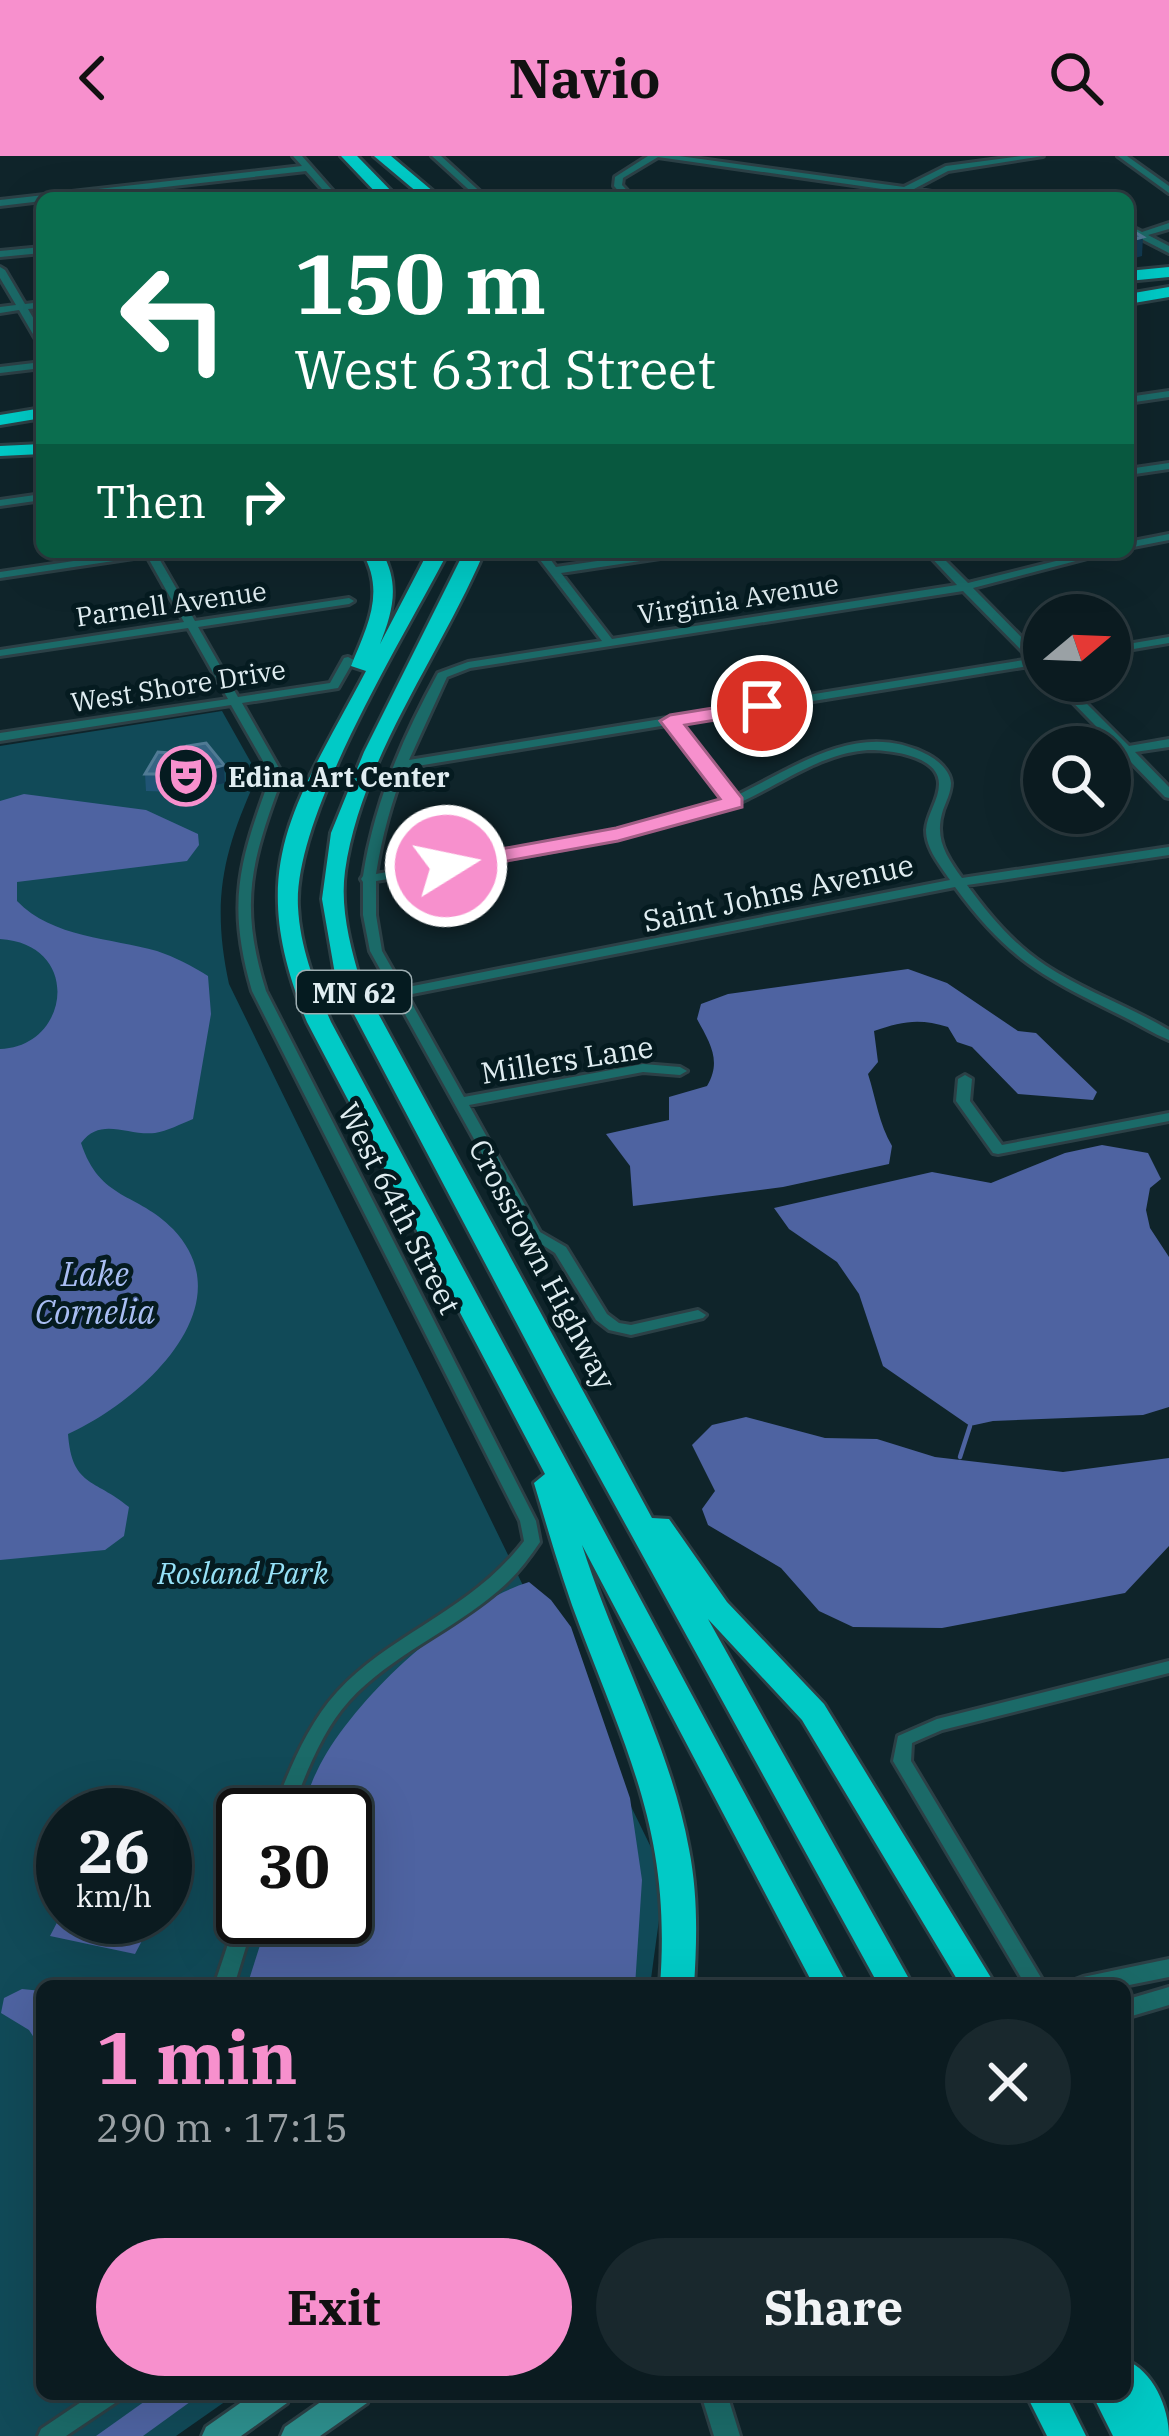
<!DOCTYPE html>
<html lang="en">
<head>
<meta charset="utf-8">
<style>
  :root { --surface:#0b1b20; --page:#19282d; --text:#f1f3f6; --muted:#9aa1a5; --line:#2b393e; --accent:#f790cd }
  body { margin:0; font-family:"IBM Plex Serif",serif; background:var(--page); color:var(--text); height:100vh; display:flex; flex-direction:column; font-size:45px; white-space:nowrap }
  * { box-sizing:border-box; margin:0 }
  p { font-size:39px; color:var(--muted) }
  .icon { flex:none; width:66px; height:66px; fill:none; stroke:currentColor; stroke-width:2; stroke-linecap:round; stroke-linejoin:round }
  .map { position:relative; flex:1; overflow:hidden }
  .sheet { position:absolute; left:36px; top:1824px; width:1095px; height:420px; display:flex; flex-direction:column; background:var(--surface); border-radius:18px; box-shadow:0 12px 48px #0002,0 0 0 3px var(--line) }
  .sheet>* { flex:none }
  .guide { position:absolute; left:36px; top:36px; width:1098px; height:366px; border-radius:18px; box-shadow:0 12px 48px #0002,0 0 0 3px var(--line); background:#0b6e4f; color:#fff; overflow:hidden }
  .needle { width:78px; rotate:71deg }
  .fabs { position:absolute; left:1023px; top:438px; display:grid; gap:24px }
  .fabs a { display:grid; place-items:center; width:108px; height:108px; border-radius:50%; background:var(--surface); box-shadow:0 12px 48px #0002,0 0 0 3px var(--line); font-size:60px }
  .speed { position:absolute; left:36px; top:1632px; display:flex; gap:24px; font-size:60px; font-weight:700; text-align:center }
  .speed>* { display:grid; place-content:center; width:156px; height:156px; border-radius:50%; background:var(--surface); box-shadow:0 12px 48px #0002,0 0 0 3px var(--line); line-height:1 }
  .speed small { font-size:30px; font-weight:400 }
  .speed .limit { border:6px solid #111; border-radius:18px; background:#fff; color:#111 }
  .pin { position:absolute; display:grid; place-items:center; width:102px; height:102px; color:#fff; margin:-51px; border:6px solid #fff; border-radius:50%; box-shadow:0 3px 12px #0007 }
  .me { position:absolute; width:132px; margin:-66px; rotate:80deg; stroke-linejoin:round; filter:drop-shadow(0 0 9px #0008) }
  .turn { display:flex; align-items:center; gap:42px; height:252px; padding:0 60px; font-size:54px }
  .turn .icon { width:156px; height:156px; stroke-width:2.5 }
  .turn b { display:block; font-size:84px; line-height:102px }
  .then { display:flex; align-items:center; height:114px; padding:0 60px; background:#0003; gap:24px; font-size:45px }
  .round { display:grid; place-items:center; flex:none; width:126px; height:126px; border-radius:63px; background:var(--page) }
  .summary { display:flex; align-items:center; justify-content:space-between; height:204px; padding:0 60px }
  h1 { font-size:72px; font-weight:700; line-height:90px; color:var(--accent) }
  .primary-button { display:flex; gap:24px; margin-top:auto; padding:24px 60px }
  .primary-button a { flex:1; height:138px; border-radius:72px; background:var(--accent); color:#111; font-size:48px; font-weight:700; line-height:138px; text-align:center }
  .primary-button a+a { background:var(--page); color:var(--text) }
  header { display:flex; justify-content:space-between; align-items:center; height:156px; padding:0 60px; background:var(--accent); color:#111; font-size:54px; font-weight:700 }
  .map>svg:first-child { display:block }
  .green { fill:#114a58; fill-rule:evenodd }
  .water { fill:#4e63a1 }
  .lines { fill:none; stroke-linecap:round; stroke-linejoin:round }
  .stream { stroke:#4e63a1; stroke-width:4.5 }
  .minor-casing { stroke:#2c4046; stroke-width:6 }
  .tertiary-casing { stroke:#2c4046; stroke-width:6 }
  .secondary-casing { stroke:#2c4046; stroke-width:6 }
  .motorway-casing { stroke:#2c4046; stroke-width:6 }
  .minor { fill:#1b6a68; fill-rule:evenodd }
  .tertiary { fill:#1b6a68; fill-rule:evenodd }
  .secondary { fill:#2d8f8d; fill-rule:evenodd }
  .motorway { fill:#01cac6; fill-rule:evenodd }
  .wall { fill:#205475 }
  .shaded-wall { fill:#113a52 }
  .building { fill:#356483; stroke:#507a94; stroke-width:3 }
  .route { fill:#f790cd; stroke:#a15e85; stroke-width:3 }
  .labels { text-anchor:middle; dominant-baseline:central; stroke-width:10; stroke-linejoin:round; paint-order:stroke }
  .far-street-label { font-size:27px; fill:#e0edf1; stroke:#051b20 }
  .far-poi-label { font-size:27px; font-weight:bold; fill:#e0edf1; stroke:#051b20; text-anchor:start }
  .shield { fill:#051b20; stroke:#9eaeb2; stroke-width:3 }
  .shield-label { font-size:27px; font-weight:bold; fill:#e0edf1 }
  .street-label { font-size:30px; fill:#e0edf1; stroke:#051b20 }
  .park-label { font-size:30px; font-style:italic; fill:#96e1f7; stroke:#051b20 }
  .water-label { font-size:33px; font-style:italic; fill:#a9bef3; stroke:#051b20 }
</style>
</head>
<body>
<header><svg class="icon" aria-label="back" viewBox="0 0 24 24"><path d="M15 5l-7 7 7 7"/></svg>Navio<svg class="icon" aria-label="search" viewBox="0 0 24 24"><circle cx="10" cy="10" r="6"/><path d="M15 15l6 6"/></svg></header>
<div class="map">
<svg width="1169" height="2280" viewBox="0 0 1169 2280">
  <rect width="100%" height="100%" fill="#0f242a"/>
  <path class="green" d="M222 555 258 619C223 695 211 744 229 828L665 1720 650 1830H42V2238H236L176 2280H0V590ZM63 1659H165V1761H63ZM243 1659H345V1761H243Z"/>
  <g class="water">
    <path d="M24 638 146 654 198 678 199 689 187 705 17 726V745C52 782 112 782 157 795 175 801 192 810 208 820L211 858 193 963C181 968 167 975 155 977 127 980 101 960 81 987 100 1045 137 1036 173 1073 248 1152 136 1248 68 1278 72 1331 94 1322 129 1351L124 1380 105 1394 0 1404V893C70 891 83 788 0 783V645Z"/>
    <path d="M908 813 947 827 1018 875 1036 877 1097 936 1093 944 1018 938 972 891 957 886 948 871C920 862 902 865 874 875L878 906 868 918C876 943 879 968 892 990L889 1008 783 1031 633 1050 630 1010 606 978 669 964V941L707 930C722 905 710 887 697 863L701 848 728 838Z"/>
    <path d="M1102 989 1148 997 1161 1023 1150 1032 1146 1054 1150 1072 1169 1101V1251L1143 1259 993 1265 970 1270 883 1210 859 1138 837 1106 789 1073 774 1052 932 1016 991 1027 1065 997Z"/>
    <path d="M746 1261 825 1282 877 1283 935 1301 1063 1316 1169 1302V1390L1125 1437 942 1472 853 1471 819 1455 781 1412 708 1369 702 1353 715 1335 692 1289 712 1269Z"/>
    <path d="M529 1426 551 1444 571 1471 630 1642 642 1724 635 1830H247L269 1761H345V1659H301C306 1645 310 1628 317 1615 351 1544 455 1449 529 1426Z"/>
    <path d="M63 1755V1761H121L117 1771 146 1777 135 1798 50 1780Z"/>
    <path d="M22 1833 42 1835V1894L29 1874 1 1857 4 1842Z"/>
    <path d="M155 2238H201L143 2280H96Z"/>
  </g>
  <g class="lines">
    <path class="stream" d="M960 1301 970 1270"/>
    <g class="minor-casing">
      <g id="minor">
        <path d="M293 0H302L339 42H330L306 15 67 42H42V45L0 50V44L302 10Z"/>
        <path d="M432 0H441L487 42H478Z"/>
        <path d="M648 0H679L904 31 946 10 1021 0H1043L948 15 914 33 967 42H945L658 1 623 22 622 29 634 42H625L614 30 615 21Z"/>
        <path d="M1118 0H1127L1169 30V37Z"/>
        <path d="M1169 67V73L1148 79 1169 90V97L1128 76V69L1142 76Z"/>
        <path d="M42 91V97L0 101V95Z"/>
        <path d="M0 111 5 114 25 148 42 146V152L28 153 42 177V188L37 185 19 154 0 157V151L16 149 0 122Z"/>
        <path d="M42 206V212L0 217V211Z"/>
        <path d="M1169 235V241L1128 247V241Z"/>
        <path d="M1169 307V313L1128 319V313Z"/>
        <path d="M42 338V344L0 350V344Z"/>
        <path d="M1169 378V384L1128 392V386Z"/>
        <path d="M134 396H161L157 399 195 465 349 442 354 445 349 448 198 471 238 541 330 527 344 502 348 501 354 504 338 532 242 547 283 619C252 704 238 745 266 835L536 1365 540 1386C528 1404 515 1421 498 1435 452 1475 391 1499 349 1545 321 1576 305 1620 290 1659H272C288 1617 306 1570 337 1536 392 1476 471 1455 524 1385L520 1365 252 835C226 745 240 704 271 619L231 549 0 585V577L228 543 188 472 0 500V494L184 466 147 400 0 422V416Z"/>
        <path d="M534 396H545L556 411 659 396H685L680 399 561 417 612 483 957 429 926 396H937L968 427 1092 396H1110L973 432 1041 501H1044V512L1035 509 678 567 735 640C795 612 859 562 928 599 939 605 950 615 951 627 951 636 946 646 943 654 934 682 946 700 962 722L1169 691V699L967 729C989 759 1013 788 1045 809 1084 835 1129 850 1169 874V884C1152 877 1135 866 1118 858 1041 820 1007 802 955 731L407 839 464 941 643 908 680 911 687 915 680 919 643 916 469 949 540 1076 566 1091 607 1158 619 1167 631 1169 698 1154 706 1159 703 1162 631 1179 609 1174 596 1164 555 1097 527 1079 370 795 363 759V726L361 723 363 720C374 647 403 581 438 517L468 506 602 485ZM963 435 1030 503 409 604 447 521 470 512ZM667 569 726 644C614 683 493 698 376 718 382 681 391 646 405 612ZM868 594C889 594 939 599 939 628 939 644 927 658 926 674 926 693 940 709 950 724L403 832 382 795 376 759V725C490 706 606 690 717 655 769 639 812 598 868 594Z"/>
        <path d="M1169 481V487L1110 497V491Z"/>
        <path d="M1052 525H1064L1129 590 1169 583V591L1135 596 1169 631V642L1165 641Z"/>
        <path d="M965 919 972 923 970 945 1002 989 1169 957V965L998 998 993 997 956 945 958 923Z"/>
        <path d="M1169 1505V1517L942 1574 912 1587 911 1605 1046 1830H1026L893 1605 898 1580 937 1563Z"/>
        <path d="M243 1755V1761H255L234 1830H214L237 1761Z"/>
        <path d="M93 2238H121L118 2245 66 2280H38L41 2273Z"/>
      </g>
    </g>
    <g class="tertiary-casing">
      <g id="tertiary">
        <path d="M1169 1803V1821L1124 1830H1072L1075 1824 1083 1821Z"/>
        <path d="M1169 1831V1849L1125 1862V1844Z"/>
        <path d="M701 2238H727L740 2280H714Z"/>
      </g>
    </g>
    <g class="secondary-casing">
      <g id="secondary">
        <path d="M253 2238H291L287 2247 241 2280H202L206 2271Z"/>
        <path d="M332 2238H371L367 2247 320 2280H281L285 2271Z"/>
      </g>
    </g>
    <g class="motorway-casing">
      <g id="motorway">
        <path d="M341 0H357L398 42H381Z"/>
        <path d="M374 0H391L441 42H424Z"/>
        <path d="M1169 111V121L1128 125V115Z"/>
        <path d="M1169 131V141L1128 148V138Z"/>
        <path d="M42 252V262L0 269V259Z"/>
        <path d="M42 288V298L0 300V290Z"/>
        <path d="M362 396H382C400 428 393 455 380 488L428 396H448C403 483 293 659 298 751 300 792 315 829 331 866L848 1830H814L582 1389C614 1491 670 1588 689 1693 698 1739 697 1783 694 1830H660C671 1685 632 1607 582 1476 563 1427 549 1377 534 1327L545 1318 307 866C243 711 294 651 366 515L351 510C367 471 386 436 362 396Z"/>
        <path d="M464 396H484C440 500 361 602 345 715 340 752 350 789 360 824L652 1362 669 1363 727 1446 824 1548 996 1830H961L802 1564 708 1463 913 1830H879L554 1238 336 824 322 743 331 677 364 596Z"/>
        <path d="M1125 2204C1153 2214 1169 2252 1169 2280H1113L1092 2238H1125Z"/>
        <path d="M1026 2238H1065L1086 2280H1047Z"/>
      </g>
    </g>
    <use href="#minor" class="minor"/>
    <use href="#tertiary" class="tertiary"/>
    <use href="#secondary" class="secondary"/>
    <use href="#motorway" class="motorway"/>
  </g>
  <path class="wall" d="M158 596 224 609 225 627 197 634 189 619 179 636 146 635 145 618Z"/>
  <g class="shaded-wall">
    <path d="M1143 81 1142 100 1128 104V85Z"/>
    <path d="M187 602 189 619 179 636 177 618Z"/>
    <path d="M224 609 225 627 197 634 195 617Z"/>
  </g>
  <g class="building">
    <path d="M1128 72 1143 81 1128 85Z"/>
    <path d="M206 587 224 609 195 617 187 602 177 618H145L158 596 185 598 187 590Z"/>
  </g>
  <path class="route" d="M762 544 770 546V555L685 569 742 642V651L618 685 446 716 434 710 446 703 616 672 720 643 660 565 670 559Z"/>
  <defs>
    <g id="theatre-ring" transform="scale(3)"><circle r="9.5" fill="#051b20" stroke="#f790cd" stroke-width="1.5"/><path d="M-5-5.5Q0-4 5-5.5V0Q5 5 0 6Q-5 5-5 0ZM-3.3-2.5H-1v1.5H-3.3ZM1-2.5H3.3v1.5H1ZM-2.8 1Q0 5.5 2.8 1Z" fill="#f790cd"/></g>
  </defs>
  <g fill-rule="evenodd">
    <use href="#theatre-ring" x="186" y="620"/>
  </g>
  <g class="labels">
    <g class="far-street-label">
      <text transform="translate(738 442) rotate(-9)">Virginia Avenue</text>
      <text transform="translate(171 447) rotate(-8)">Parnell Avenue</text>
      <text transform="translate(178 529) rotate(-9)">West Shore Drive</text>
    </g>
    <g class="far-poi-label">
      <text x="228" y="620">Edina Art Center</text>
    </g>
    <rect class="shield" x="297" y="815" width="114" height="42" rx="9"/>
    <g class="shield-label">
      <text x="354" y="836">MN 62</text>
    </g>
    <g class="street-label">
      <text transform="translate(778 736) rotate(-12)">Saint Johns Avenue</text>
      <text transform="translate(567 903) rotate(-9)">Millers Lane</text>
      <text transform="translate(400 1052) rotate(63)">West 64th Street</text>
      <text transform="translate(543 1108) rotate(62)">Crosstown Highway</text>
    </g>
    <g class="park-label">
      <text x="243" y="1416">Rosland Park</text>
    </g>
    <g class="water-label">
      <text x="95" y="1117">Lake<tspan x="95" dy="38">Cornelia</tspan></text>
    </g>
  </g>
</svg>
<div class="fabs">
<a><svg class="needle" viewBox="-14 -14 28 28"><path d="M0-13l5 13h-10z" fill="#e53935"/><path d="M0 13l5-13h-10z" fill="#9aa1a5"/></svg></a>
<a><svg class="icon" aria-label="search" viewBox="0 0 24 24"><circle cx="10" cy="10" r="6"/><path d="M15 15l6 6"/></svg></a>
</div>
<div class="speed"><div>26<small>km/h</small></div><div class="limit">30</div></div>
<div class="pin" style="left:762px;top:550px;background:#d93025"><svg class="icon" aria-label="arrive" viewBox="0 0 24 24"><path d="M6 21V4h12l-3 4 3 4H6"/></svg></div>
<svg class="me" style="left:446px;top:710px" viewBox="-20 -20 40 40"><circle r="17" fill="#f790cd" stroke="#fff" stroke-width="3"/><path d="M0-11L8 9 0 5-8 9z" fill="#fff"/></svg>
<div class="guide">
<div class="turn"><svg class="icon" aria-label="left" viewBox="0 0 24 24"><path d="M17 20v-9H6M10 6l-5 5 5 5"/></svg><div><b>150 m</b>West 63rd Street</div></div>
<div class="then">Then<svg class="icon" aria-label="right" viewBox="0 0 24 24"><path d="M7 20v-9h11M14 6l5 5-5 5"/></svg></div>
</div>
<section class="sheet">
<div class="summary"><div><h1>1 min</h1><p>290 m · 17:15</p></div><a class="round"><svg class="icon" aria-label="close" viewBox="0 0 24 24"><path d="M6 6l12 12M18 6L6 18"/></svg></a></div>
<div class="primary-button"><a>Exit</a><a>Share</a></div>
</section>
</div>
</body>
</html>
